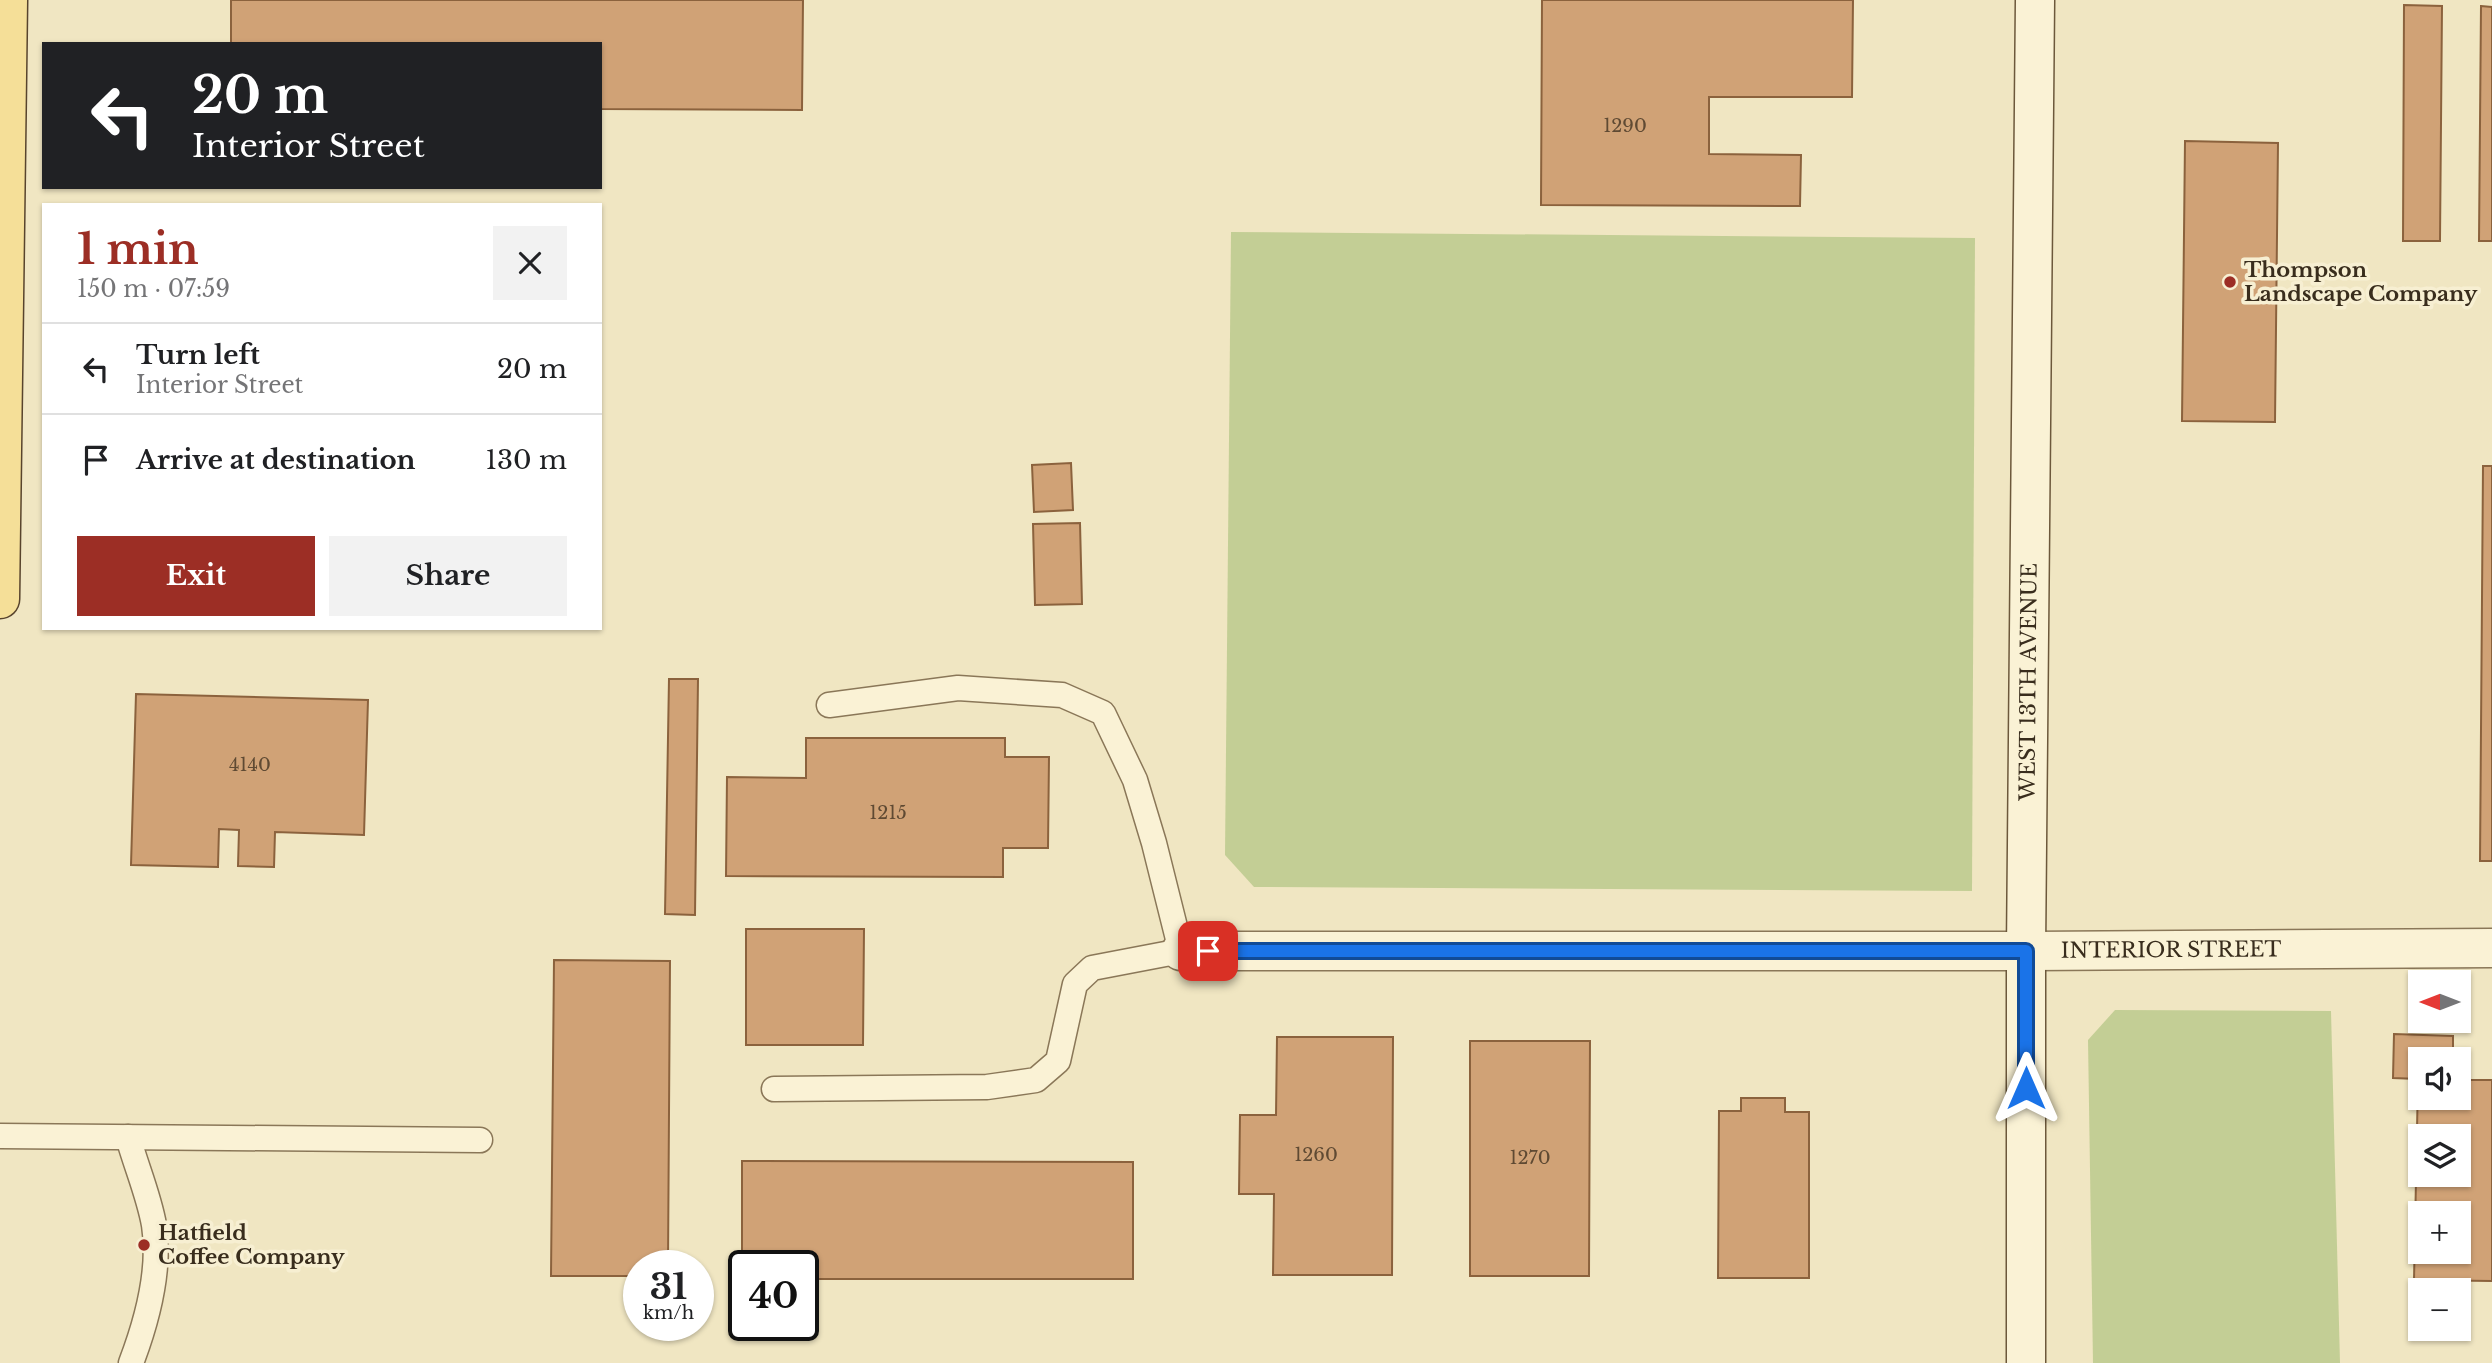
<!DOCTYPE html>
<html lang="en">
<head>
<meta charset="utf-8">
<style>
  :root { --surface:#fff; --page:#f2f2f2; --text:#202124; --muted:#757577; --line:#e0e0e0; --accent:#9c2e25 }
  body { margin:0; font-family:"Libre Baskerville",serif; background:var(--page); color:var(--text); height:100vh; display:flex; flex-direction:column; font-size:26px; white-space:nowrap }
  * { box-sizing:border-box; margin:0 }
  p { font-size:23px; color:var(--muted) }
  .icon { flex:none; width:38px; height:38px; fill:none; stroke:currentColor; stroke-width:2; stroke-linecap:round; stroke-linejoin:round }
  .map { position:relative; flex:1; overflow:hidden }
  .drawer { position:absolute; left:42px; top:203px; width:560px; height:427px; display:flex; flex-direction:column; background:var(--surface); border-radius:0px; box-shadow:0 2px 5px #0004 }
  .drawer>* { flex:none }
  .guide { position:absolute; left:42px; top:42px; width:560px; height:147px; border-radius:0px; box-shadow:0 2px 5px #0004; background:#202124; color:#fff; overflow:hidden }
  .needle { width:46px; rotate:270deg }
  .buttons { position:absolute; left:2408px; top:970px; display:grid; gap:14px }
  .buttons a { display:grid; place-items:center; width:63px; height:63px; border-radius:0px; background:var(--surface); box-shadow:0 2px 5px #0004; font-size:35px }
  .speed { position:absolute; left:623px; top:1250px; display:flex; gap:14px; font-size:35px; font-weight:700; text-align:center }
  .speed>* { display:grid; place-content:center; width:91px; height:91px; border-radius:50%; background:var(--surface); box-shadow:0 2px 5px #0004; line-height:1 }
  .speed small { font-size:18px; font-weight:400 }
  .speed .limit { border:4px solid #111; border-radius:10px; background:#fff; color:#111 }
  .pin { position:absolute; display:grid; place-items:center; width:60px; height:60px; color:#fff; margin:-30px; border-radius:14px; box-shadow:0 4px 10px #0006 }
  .me { position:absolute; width:77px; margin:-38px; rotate:0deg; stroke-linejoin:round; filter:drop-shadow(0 0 5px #0008) }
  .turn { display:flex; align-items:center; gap:24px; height:147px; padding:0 35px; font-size:32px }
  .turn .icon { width:91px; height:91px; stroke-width:2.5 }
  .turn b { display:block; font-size:49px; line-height:60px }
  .round { display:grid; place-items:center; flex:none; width:74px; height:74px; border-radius:0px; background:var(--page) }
  .overview { display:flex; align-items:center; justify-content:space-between; height:119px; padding:0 35px }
  h1 { font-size:42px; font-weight:700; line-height:52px; color:var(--accent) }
  .action { display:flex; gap:14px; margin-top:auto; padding:14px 35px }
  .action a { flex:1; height:80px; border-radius:0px; background:var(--accent); color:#fff; font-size:28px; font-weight:700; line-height:80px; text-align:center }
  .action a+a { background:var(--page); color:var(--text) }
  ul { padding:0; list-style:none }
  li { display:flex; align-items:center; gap:21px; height:91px; padding:0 35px; border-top:2px solid var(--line) }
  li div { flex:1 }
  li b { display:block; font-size:26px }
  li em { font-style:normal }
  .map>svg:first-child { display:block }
  .green { fill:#c3ce95 }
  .building { fill:#d0a276; stroke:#8b623d; stroke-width:2; fill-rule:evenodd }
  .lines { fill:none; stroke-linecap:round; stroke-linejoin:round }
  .lane-casing { stroke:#8a7758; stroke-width:27 }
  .street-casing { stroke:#8a7758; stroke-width:41 }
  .secondary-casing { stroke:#6c583b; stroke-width:41 }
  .primary-casing { stroke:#58442d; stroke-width:41 }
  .lane { stroke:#faf2d5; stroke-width:24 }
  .street { stroke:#faf2d5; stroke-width:38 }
  .secondary { stroke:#faf2d5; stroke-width:38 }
  .primary { stroke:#f5df98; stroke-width:38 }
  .route-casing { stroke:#114b97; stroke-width:18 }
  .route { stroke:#1a73e8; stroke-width:12 }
  .poi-dot { fill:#9c2e25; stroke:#f7efd2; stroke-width:2.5 }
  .labels { text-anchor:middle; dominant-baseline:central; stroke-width:7; stroke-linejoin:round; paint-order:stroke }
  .number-label { font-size:18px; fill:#5f4a33 }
  .poi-label { font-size:21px; font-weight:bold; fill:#392d1d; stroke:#f7efd2; text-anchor:start }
  .street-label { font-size:21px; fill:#392d1d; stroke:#f7efd2 }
</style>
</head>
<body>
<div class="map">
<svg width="2492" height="1363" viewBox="0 0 2492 1363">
  <rect width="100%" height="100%" fill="#f0e6c2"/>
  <g class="green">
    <path d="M1231 232 1975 238 1972 891 1254 887 1225 855Z"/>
    <path d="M2115 1010 2331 1011 2340 1363H2093L2088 1040Z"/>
  </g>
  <g class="building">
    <path d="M231 0H803L802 110 600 109V44H231Z"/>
    <path d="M1542 0H1853L1852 97H1709V154L1801 155 1800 206 1541 205Z"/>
    <path d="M2404 5 2442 6 2440 241H2403Z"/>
    <path d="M2481 6 2492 7V241H2479Z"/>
    <path d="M2185 141 2278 143 2275 422 2182 421Z"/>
    <path d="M1071 463 1073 510 1034 512 1032 465Z"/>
    <path d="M2483 466H2492V861H2480Z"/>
    <path d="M1080 523 1082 604 1035 605 1033 524Z"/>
    <path d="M669 679H698L695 915 665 914Z"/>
    <path d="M136 694 368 700 364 835 275 832 274 867 238 866 239 830 219 829 218 867 131 865Z"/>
    <path d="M806 738H1005V757H1049L1048 848H1003V877L726 876 727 777 806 778Z"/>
    <path d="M746 929H864L863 1045H746Z"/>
    <path d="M554 960 670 961 668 1265H639V1276H551Z"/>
    <path d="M2394 1034 2453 1036V1059H2420V1097H2459V1080H2492V1281L2414 1280 2418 1079 2393 1078ZM2420 1136H2459V1174H2420ZM2420 1213H2459V1251H2420Z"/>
    <path d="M1277 1037H1393L1392 1275H1273L1274 1194H1239L1240 1115H1276Z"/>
    <path d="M1470 1041H1590L1589 1276H1470Z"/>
    <path d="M1741 1098H1785V1112H1809V1278H1718L1719 1111H1741Z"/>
    <path d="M742 1161 1133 1162V1279H803V1265H744L742 1279Z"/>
  </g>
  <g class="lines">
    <g class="lane-casing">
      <g id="lane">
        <path d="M774 1089 987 1087 1036 1080 1058 1061 1075 984 1092 968 1181 951 1154 843 1135 780 1103 713 1062 695 958 688 829 705"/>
        <path d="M0 1136 480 1140"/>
        <path d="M128 1137C136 1166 149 1196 154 1225 161 1271 147 1321 131 1363"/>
      </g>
    </g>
    <g class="street-casing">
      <g id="street">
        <path id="s1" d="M1181 951H2026L2492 948"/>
      </g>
    </g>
    <g class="secondary-casing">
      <g id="secondary">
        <path id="s2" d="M2026 1363V951L2035 0"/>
      </g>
    </g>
    <g class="primary-casing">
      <path id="primary" d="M0 599 8 0"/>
    </g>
    <use href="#lane" class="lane"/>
    <use href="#street" class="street"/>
    <use href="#secondary" class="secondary"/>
    <use href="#primary" class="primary"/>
  </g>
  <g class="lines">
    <g class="route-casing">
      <path id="route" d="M1208 951H2026V1088"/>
    </g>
    <use href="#route" class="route"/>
  </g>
  <g class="poi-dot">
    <circle cx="2230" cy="282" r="7"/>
    <circle cx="144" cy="1245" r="7"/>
  </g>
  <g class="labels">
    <g class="number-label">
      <text x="1625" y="126">1290</text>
      <text x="250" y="765">4140</text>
      <text x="888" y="813">1215</text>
      <text x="1316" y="1155">1260</text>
      <text x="1530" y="1158">1270</text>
    </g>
    <g class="poi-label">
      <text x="2244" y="270">Thompson<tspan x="2244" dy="24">Landscape Company</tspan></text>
      <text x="158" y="1233">Hatfield<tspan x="158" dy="24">Coffee Company</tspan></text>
    </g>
    <g class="street-label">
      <text stroke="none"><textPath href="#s2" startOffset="681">WEST 13TH AVENUE</textPath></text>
      <text stroke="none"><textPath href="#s1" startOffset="990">INTERIOR STREET</textPath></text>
    </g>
  </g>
</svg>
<div class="buttons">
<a><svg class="needle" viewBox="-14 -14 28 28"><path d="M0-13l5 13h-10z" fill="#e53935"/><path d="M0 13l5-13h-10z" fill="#757577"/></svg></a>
<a><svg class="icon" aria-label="sound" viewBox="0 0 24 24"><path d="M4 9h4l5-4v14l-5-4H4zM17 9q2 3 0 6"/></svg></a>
<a><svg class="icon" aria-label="layers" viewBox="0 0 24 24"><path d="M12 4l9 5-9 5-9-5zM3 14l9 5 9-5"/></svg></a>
<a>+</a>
<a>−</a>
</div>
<div class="speed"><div>31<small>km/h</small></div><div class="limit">40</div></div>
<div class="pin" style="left:1208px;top:951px;background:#d93025"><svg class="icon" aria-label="arrive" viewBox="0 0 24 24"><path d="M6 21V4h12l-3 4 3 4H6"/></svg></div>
<svg class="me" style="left:2026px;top:1088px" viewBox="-20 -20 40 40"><path d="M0-17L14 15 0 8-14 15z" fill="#1a73e8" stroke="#fff" stroke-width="4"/></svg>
<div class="guide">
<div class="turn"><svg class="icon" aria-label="left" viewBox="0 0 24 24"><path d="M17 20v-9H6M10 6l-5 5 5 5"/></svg><div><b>20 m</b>Interior Street</div></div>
</div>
<section class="drawer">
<div class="overview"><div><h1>1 min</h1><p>150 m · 07:59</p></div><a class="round"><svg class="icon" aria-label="close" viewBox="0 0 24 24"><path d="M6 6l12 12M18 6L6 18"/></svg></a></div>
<ul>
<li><svg class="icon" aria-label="left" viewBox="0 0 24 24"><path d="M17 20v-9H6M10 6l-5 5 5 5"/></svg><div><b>Turn left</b><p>Interior Street</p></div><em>20 m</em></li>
<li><svg class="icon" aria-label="arrive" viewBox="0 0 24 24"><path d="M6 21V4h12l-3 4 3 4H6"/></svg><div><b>Arrive at destination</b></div><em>130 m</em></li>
</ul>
<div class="action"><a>Exit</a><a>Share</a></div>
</section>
</div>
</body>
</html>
